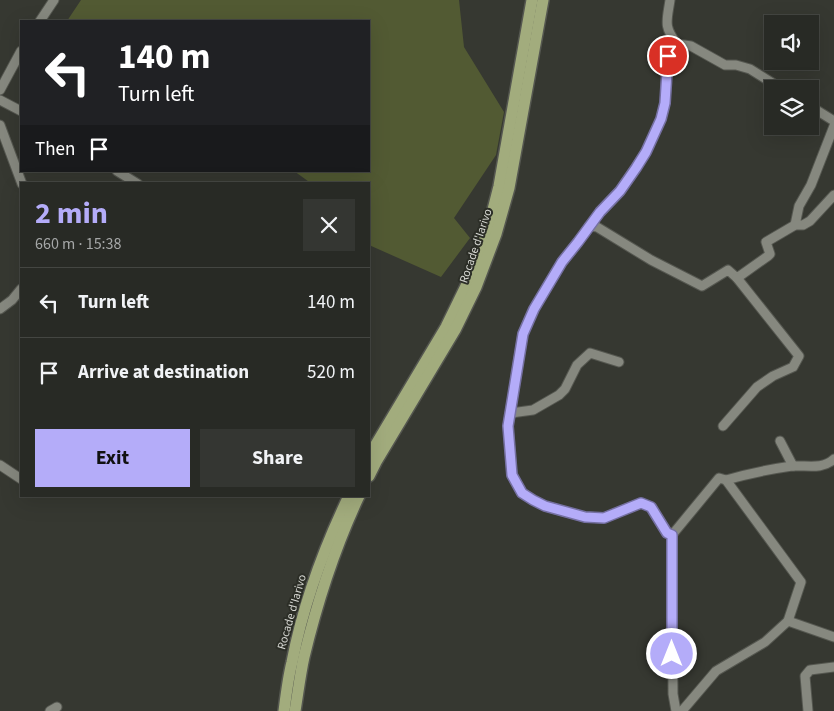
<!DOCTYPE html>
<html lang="en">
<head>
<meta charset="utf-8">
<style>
  :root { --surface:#282a25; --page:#343632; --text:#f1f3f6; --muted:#a5a7a7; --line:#444642; --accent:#b4acf9 }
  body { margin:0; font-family:"Source Sans 3",sans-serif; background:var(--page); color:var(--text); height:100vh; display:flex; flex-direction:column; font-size:19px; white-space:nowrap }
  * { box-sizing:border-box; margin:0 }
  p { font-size:16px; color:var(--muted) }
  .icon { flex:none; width:28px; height:28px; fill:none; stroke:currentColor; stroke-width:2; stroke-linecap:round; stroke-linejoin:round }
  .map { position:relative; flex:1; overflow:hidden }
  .sheet { position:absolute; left:20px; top:182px; width:350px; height:315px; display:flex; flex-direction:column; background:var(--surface); border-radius:0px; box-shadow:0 5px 20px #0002,0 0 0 1px var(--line) }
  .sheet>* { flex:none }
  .top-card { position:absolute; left:20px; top:20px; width:350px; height:152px; border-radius:0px; box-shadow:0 5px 20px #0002,0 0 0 1px var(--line); background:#202124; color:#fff; overflow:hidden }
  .fabs { position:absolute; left:764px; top:15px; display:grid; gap:10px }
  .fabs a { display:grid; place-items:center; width:55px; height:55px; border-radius:0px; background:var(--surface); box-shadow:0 5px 20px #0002,0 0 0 1px var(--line); font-size:25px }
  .pin { position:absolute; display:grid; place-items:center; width:42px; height:42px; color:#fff; margin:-21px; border:2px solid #fff; border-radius:50%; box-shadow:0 1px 5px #0007 }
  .me { position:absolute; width:55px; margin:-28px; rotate:0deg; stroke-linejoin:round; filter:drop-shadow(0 0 4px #0008) }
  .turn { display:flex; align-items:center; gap:18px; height:105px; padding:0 15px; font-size:22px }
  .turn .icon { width:65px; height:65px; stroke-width:2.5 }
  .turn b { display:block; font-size:35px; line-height:42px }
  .then { display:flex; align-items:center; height:48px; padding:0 15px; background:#0003; gap:10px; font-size:19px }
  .round { display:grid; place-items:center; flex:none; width:52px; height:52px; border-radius:0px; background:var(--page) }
  .summary { display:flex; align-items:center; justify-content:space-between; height:85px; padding:0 15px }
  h1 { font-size:30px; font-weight:700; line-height:38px; color:var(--accent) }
  .primary-button { display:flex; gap:10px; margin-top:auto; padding:10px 15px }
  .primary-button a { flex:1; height:58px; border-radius:0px; background:var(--accent); color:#111; font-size:20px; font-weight:700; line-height:58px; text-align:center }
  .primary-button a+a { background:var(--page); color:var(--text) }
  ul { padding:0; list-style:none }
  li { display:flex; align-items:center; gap:15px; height:70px; padding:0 15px; border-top:1px solid var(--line) }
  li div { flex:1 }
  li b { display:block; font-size:19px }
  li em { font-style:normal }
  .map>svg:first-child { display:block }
  .green { fill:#525a33 }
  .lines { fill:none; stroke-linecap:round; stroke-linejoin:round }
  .minor-casing { stroke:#555750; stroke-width:11 }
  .major-casing { stroke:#555750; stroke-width:14 }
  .minor { stroke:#86887f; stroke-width:9 }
  .major { stroke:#a2ac7d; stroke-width:11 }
  .route-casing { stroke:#7570a2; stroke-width:12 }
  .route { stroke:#b4acf9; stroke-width:9 }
  .labels { text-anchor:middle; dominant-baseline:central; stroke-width:4; stroke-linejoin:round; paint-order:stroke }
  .street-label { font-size:12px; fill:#d6d7d2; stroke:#2c2e27 }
</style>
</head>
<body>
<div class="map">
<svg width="834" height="711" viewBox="0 0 834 711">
  <rect width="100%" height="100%" fill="#363831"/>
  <path class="green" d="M81 0H459L464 47 504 112 496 155 454 218 470 238 441 277 369 245V184H312L294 171H369V21H67Z"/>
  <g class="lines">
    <g class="minor-casing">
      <g id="minor">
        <path d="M670 0C667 21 663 26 677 44L668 56 665 103 661 119 646 152 620 191 600 212 578 242 562 262 534 309 523 333 508 426 512 475 522 493 533 500 545 506 562 511 585 517 604 518 641 503 651 507 667 533 672 535 719 478 726 480 801 582 788 621 765 642 716 671 682 711"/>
        <path d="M40 21 54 0"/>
        <path d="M677 44 691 46 725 65H736L750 69 782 89"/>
        <path d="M0 90 21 51"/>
        <path d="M0 100 21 111"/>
        <path d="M810 106 834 121"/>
        <path d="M0 125 22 184"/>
        <path d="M117 171 138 184"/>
        <path d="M795 225 799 206 811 185 834 126"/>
        <path d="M589 226 597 227 651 260 702 286 728 270 737 278 768 256 770 254 766 242 795 225H803L810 221 834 195"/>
        <path d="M0 309 12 300 21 289"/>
        <path d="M511 413 533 410 559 395 565 389 577 365 590 353 619 362"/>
        <path d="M723 426 757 387 773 376 793 367 799 356 737 278"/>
        <path d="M780 441 793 466"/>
        <path d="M0 465 21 479"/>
        <path d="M726 480C747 474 771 469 792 466 807 465 822 470 834 459"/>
        <path d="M672 535 673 694 676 711"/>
        <path d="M788 621 834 637"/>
        <path d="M50 711 57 707"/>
        <path d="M808 711 805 676 810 670 834 667"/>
      </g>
    </g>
    <g class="major-casing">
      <g id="major">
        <path d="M369 456 446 327 467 284 487 233 499 186 532 0"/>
        <path d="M369 476 376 462 455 330 476 287 496 234 509 188 543 0"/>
        <path d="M284 711C286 695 288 678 292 662 303 605 324 548 349 496"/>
        <path d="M295 711C298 693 300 675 304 657 317 603 335 547 359 496"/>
      </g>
    </g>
    <use href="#minor" class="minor"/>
    <use href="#major" class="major"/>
  </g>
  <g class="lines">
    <g class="route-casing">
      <path id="route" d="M668 56 665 103 661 119 646 152 636 168 620 191 600 212 578 242 562 262 534 309 523 334 508 426 512 475 522 493 533 500 545 506 585 517 604 518 641 503 651 507 667 533 672 535V654"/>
    </g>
    <use href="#route" class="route"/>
  </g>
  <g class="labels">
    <g class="street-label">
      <text transform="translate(476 246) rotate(-71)">Rocade d'Iarivo</text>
      <text transform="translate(292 612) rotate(-74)">Rocade d'Iarivo</text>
    </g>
  </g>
</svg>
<div class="fabs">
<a><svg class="icon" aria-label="sound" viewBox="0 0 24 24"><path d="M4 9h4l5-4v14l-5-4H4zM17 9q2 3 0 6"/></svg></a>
<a><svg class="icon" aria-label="layers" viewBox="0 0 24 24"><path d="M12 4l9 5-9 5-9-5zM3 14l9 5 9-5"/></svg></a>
</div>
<div class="pin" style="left:668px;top:56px;background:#d93025"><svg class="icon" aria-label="arrive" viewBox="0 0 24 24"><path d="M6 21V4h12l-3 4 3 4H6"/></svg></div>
<svg class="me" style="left:672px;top:654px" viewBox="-20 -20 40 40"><circle r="17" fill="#b4acf9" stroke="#fff" stroke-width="3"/><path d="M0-11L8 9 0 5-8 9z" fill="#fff"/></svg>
<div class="top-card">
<div class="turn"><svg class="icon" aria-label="left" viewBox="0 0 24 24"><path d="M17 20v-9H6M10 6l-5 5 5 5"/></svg><div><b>140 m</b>Turn left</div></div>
<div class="then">Then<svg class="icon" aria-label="arrive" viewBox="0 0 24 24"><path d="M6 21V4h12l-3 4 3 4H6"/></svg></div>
</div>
<section class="sheet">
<div class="summary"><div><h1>2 min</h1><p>660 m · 15:38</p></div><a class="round"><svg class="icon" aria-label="close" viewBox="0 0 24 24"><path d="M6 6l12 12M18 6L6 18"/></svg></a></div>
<ul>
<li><svg class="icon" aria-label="left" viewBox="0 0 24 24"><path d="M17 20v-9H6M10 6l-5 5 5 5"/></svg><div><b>Turn left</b></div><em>140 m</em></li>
<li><svg class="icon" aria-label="arrive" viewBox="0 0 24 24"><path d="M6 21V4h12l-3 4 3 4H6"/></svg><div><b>Arrive at destination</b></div><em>520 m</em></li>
</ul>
<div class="primary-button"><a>Exit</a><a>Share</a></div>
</section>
</div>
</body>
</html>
